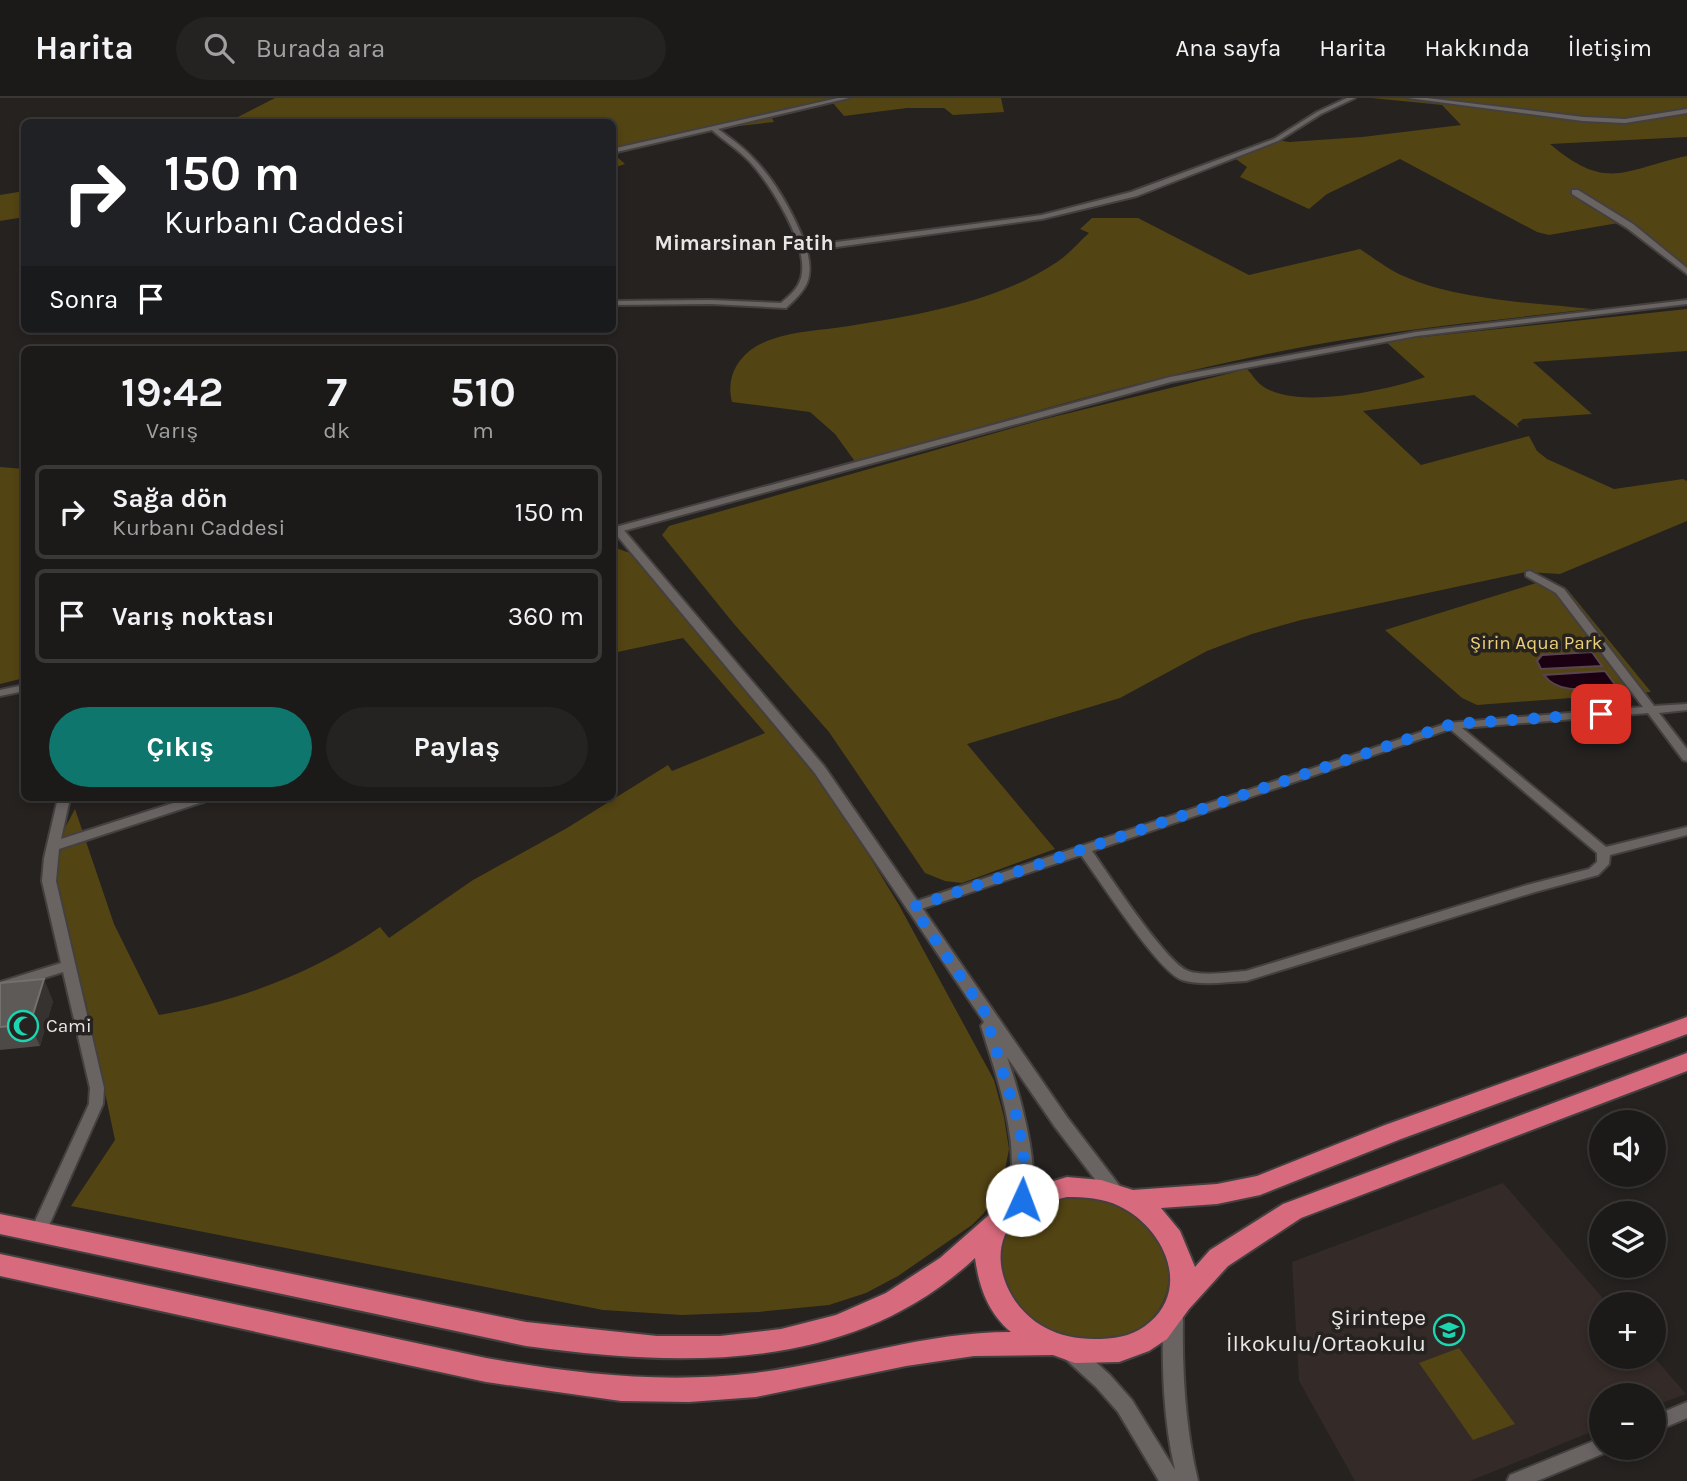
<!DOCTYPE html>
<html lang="tr">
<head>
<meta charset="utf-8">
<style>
  :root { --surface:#1c1a18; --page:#252321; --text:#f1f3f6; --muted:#a0a1a2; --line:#3a3837; --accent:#0f766e }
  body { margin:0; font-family:Karla,sans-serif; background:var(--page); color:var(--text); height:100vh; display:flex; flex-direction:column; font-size:26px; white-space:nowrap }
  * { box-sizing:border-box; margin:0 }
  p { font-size:23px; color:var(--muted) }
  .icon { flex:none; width:38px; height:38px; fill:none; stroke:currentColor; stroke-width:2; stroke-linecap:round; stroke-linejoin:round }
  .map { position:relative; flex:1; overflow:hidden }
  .sheet { position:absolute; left:21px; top:248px; width:595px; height:455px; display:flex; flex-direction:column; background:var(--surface); border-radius:10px; box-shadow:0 4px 10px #0003,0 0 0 2px var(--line) }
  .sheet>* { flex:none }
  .hud { position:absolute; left:21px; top:21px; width:595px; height:214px; border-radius:10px; box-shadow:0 4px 10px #0003,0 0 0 2px var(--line); background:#202124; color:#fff; overflow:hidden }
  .controls { position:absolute; left:1589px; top:1012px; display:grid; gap:14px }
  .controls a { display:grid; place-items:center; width:77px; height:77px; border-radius:50%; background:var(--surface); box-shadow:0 4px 10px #0003,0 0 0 2px var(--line); font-size:35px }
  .pin { position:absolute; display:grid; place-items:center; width:60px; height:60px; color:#fff; margin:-30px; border-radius:14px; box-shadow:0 4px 10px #0006 }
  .me { position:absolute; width:77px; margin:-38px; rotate:2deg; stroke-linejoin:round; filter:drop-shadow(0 0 5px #0008) }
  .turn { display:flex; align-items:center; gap:24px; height:147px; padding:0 28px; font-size:32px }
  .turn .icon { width:91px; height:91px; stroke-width:2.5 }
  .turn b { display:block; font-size:49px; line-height:60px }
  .then { display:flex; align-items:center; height:66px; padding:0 28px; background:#0003; gap:14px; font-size:26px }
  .eta { display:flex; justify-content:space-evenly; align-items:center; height:119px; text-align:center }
  .eta b { font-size:42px; font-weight:700; line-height:49px }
  .action { display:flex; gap:14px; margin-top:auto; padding:14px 28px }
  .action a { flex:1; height:80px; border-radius:42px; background:var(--accent); color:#fff; font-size:28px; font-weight:700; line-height:80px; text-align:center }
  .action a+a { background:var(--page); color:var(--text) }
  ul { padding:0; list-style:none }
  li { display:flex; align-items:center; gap:21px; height:94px; margin:0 14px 10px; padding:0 14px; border:4px solid var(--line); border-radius:10px }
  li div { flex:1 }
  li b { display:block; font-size:26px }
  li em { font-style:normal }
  header { display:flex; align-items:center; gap:42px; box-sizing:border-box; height:98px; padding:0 35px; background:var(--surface); border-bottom:2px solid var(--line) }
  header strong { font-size:33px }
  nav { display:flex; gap:38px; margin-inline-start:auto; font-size:24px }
  .search { width:490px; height:63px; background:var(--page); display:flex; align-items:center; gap:18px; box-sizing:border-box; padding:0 24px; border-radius:38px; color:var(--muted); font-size:26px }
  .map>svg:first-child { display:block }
  .built { fill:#342a27 }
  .green { fill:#534413 }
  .water { fill:#1b0011; stroke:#594551; stroke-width:2 }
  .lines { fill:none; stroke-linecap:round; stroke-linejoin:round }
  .minor-casing { stroke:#43403f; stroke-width:4 }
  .tertiary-casing { stroke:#43403f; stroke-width:4 }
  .trunk-casing { stroke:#43403f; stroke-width:4 }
  .minor { fill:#696462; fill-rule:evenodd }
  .tertiary { fill:#696462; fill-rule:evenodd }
  .trunk { fill:#d86a7d; fill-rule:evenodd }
  .wall { fill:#4c4946 }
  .shaded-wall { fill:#353230 }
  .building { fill:#5d5a57; stroke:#73706e; stroke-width:2 }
  .route { stroke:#1a73e8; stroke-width:12; stroke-dasharray:0 21.6 }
  .labels { text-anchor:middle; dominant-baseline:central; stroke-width:7; stroke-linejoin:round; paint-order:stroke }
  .park-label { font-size:19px; fill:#ebd078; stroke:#252220 }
  .poi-label { font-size:19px; fill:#e9e7e6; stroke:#252220; text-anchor:start }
  .far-district-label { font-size:21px; font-weight:bold; fill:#e9e7e6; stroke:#252220 }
  .near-poi-label { font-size:23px; fill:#e9e7e6; stroke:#252220; text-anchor:end }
</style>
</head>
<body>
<header>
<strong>Harita</strong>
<div class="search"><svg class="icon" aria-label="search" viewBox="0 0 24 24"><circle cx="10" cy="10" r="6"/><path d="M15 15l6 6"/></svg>Burada ara</div>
<nav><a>Ana sayfa</a><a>Harita</a><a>Hakkında</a><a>İletişim</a></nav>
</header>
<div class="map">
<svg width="1687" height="1383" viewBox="0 0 1687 1383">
  <rect width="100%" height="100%" fill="#252220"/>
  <path class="built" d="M1503 1085 1608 1206H1601V1258H1653L1686 1296 1654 1308V1297H1601V1330L1470 1383H1355L1299 1283 1292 1164Z"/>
  <g class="green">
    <path d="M275 0H1001L1004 14 953 17 944 10H907L844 18 833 5 772 20 774 24 730 29 622 53 616 58 625 66 613 70 612 24 232 22Z"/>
    <path d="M1372 0H1687V39L1550 46C1608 95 1624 71 1687 58V177L1624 124 1549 137 1537 134 1400 61 1327 96 1309 111 1240 79 1247 69 1230 57 1273 41 1289 44 1362 39 1461 27 1442 7Z"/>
    <path d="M24 93V119L0 123V97Z"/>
    <path d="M1092 120H1138L1249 177 1360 151C1374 160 1390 173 1406 179 1458 202 1535 205 1592 211 1489 223 1384 232 1282 253 1139 281 997 324 856 365L835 336 810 314 732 304C726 281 736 261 755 249 782 233 818 233 849 228 918 217 998 204 1057 164 1069 156 1078 145 1089 135L1080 131Z"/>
    <path d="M1687 211V253L1533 264 1592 316 1523 321 1517 326 1519 330 1474 297 1363 313 1421 367 1529 338 1537 353 1547 361 1614 391 1683 381 1687 383V423L1560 476 1526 474 1301 522 1252 536 1207 553 1120 600 967 646 1055 751 962 785 945 783 925 775 829 634 734 526 662 437 669 428 1041 322 1247 271C1252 276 1256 283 1261 287 1294 313 1389 292 1425 279L1385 243Z"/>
    <path d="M0 369 24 371V580L0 586Z"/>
    <path d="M613 449 636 457 714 556 808 665 848 723 899 807 994 982 1004 1019 1009 1051 1002 1088 984 1115 972 1127 898 1178 866 1195 829 1207 758 1214 682 1217 603 1212 71 1108 115 1042 86 904 53 800 60 739 75 711 114 826 159 917C239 903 314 875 380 829L389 840 473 782 567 730 668 667 672 673 765 635 683 540 613 555Z"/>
    <path d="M1546 482 1567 491 1651 594 1477 607 1462 600 1385 532Z"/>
    <path d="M1069 1099C1097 1099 1126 1106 1147 1127 1187 1167 1170 1229 1114 1240 1008 1263 943 1115 1069 1099Z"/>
    <path d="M1459 1250 1515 1326 1473 1342 1419 1265Z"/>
  </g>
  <g class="water">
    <path d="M1592 554 1602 568 1541 571 1537 563 1542 557Z"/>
    <path d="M1605 573 1616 588C1593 589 1560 599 1544 577Z"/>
  </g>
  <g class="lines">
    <g class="minor-casing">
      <g id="minor">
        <path d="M838 0H849L718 31C730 40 742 48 752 59 776 83 794 117 806 148L1042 117 1131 94 1274 41 1317 14 1347 0H1355L1321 16 1278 43 1137 98 1042 121 807 153C814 181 807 191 786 210L711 206 612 207V203L711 202 781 205C789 198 798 191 801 180 810 149 771 87 750 64 739 52 724 43 712 32L612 55V51Z"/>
        <path d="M1408 0H1427L1583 19 1625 21 1687 11V15L1625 25 1583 23Z"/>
        <path d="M612 62 615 67 612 69Z"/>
        <path d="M1572 92H1578L1633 126 1687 170V176L1627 130 1572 96Z"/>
        <path d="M1687 202V206L1416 238 1171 284 612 436V430L1170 279 1416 234Z"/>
        <path d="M1530 473 1564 491 1654 608 1687 606V612L1659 615 1687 651V663L1683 662 1648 615 1462 630 1606 749 1687 729V737L1610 757 1609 766 1598 777 1535 794 1246 883C1225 884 1202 888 1182 882 1158 874 1099 781 1081 757L918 812H908L906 809 908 806 1448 625 1643 609 1556 495 1526 478V474ZM1450 631 1597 755V764L1589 771 1527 787 1246 873C1231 874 1199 879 1186 872 1163 860 1110 778 1092 753Z"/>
        <path d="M24 587V593L0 598V592Z"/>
        <path d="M58 700H70L61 741 189 700H208L206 703 59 751 56 783 104 990 103 1006 46 1134 44 1139 38 1141 32 1139 30 1134 89 1006 90 990 63 874 0 894V884L61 865 42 783 44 760Z"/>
        <path d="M1687 1304V1320L1654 1334V1318Z"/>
        <path d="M1601 1340V1349H1609L1607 1354 1537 1383H1507L1510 1377Z"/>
      </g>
    </g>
    <g class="tertiary-casing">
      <g id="tertiary">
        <path d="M618 429 622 430 824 668 1067 1019 1122 1091 1125 1096 1122 1101 1116 1103 1110 1101 1055 1029 1007 959C1018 990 1044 1077 1028 1107L1022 1109 1016 1107C1011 1099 1013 1052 1010 1038 1005 1000 992 964 981 928L984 924 814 674 614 434 612 432Z"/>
        <path d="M1173 1209 1180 1211 1183 1217C1182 1274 1185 1328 1198 1383H1159L1118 1314 1096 1289 1062 1258 1059 1252 1062 1246 1069 1243 1076 1246 1110 1277 1132 1302 1175 1372C1163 1321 1162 1269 1163 1217L1166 1211Z"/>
      </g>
    </g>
    <g class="trunk-casing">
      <path id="trunk" d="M1687 919V936L1401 1041 1260 1097 1217 1106 1161 1110 1180 1133 1195 1169 1210 1152 1283 1106 1687 955V973L1301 1120 1228 1168 1189 1211 1167 1241 1149 1253 1119 1264 1075 1265 1053 1257 974 1258 906 1268 756 1299 689 1304 621 1303 486 1284 0 1178V1156L486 1260C575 1276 665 1286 755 1275 842 1264 923 1234 1011 1234 988 1215 979 1189 975 1160 851 1276 682 1269 526 1248L0 1136V1116L526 1224 657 1238H720L781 1231 836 1217 886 1195 940 1160 1014 1095 1067 1079 1101 1082 1133 1092 1217 1086 1257 1078 1385 1027ZM1067 1099C1084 1099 1103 1100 1119 1108 1162 1128 1192 1188 1150 1224 1135 1237 1121 1240 1101 1241 1082 1241 1067 1240 1050 1232 1002 1211 977 1139 1031 1110 1042 1104 1056 1102 1067 1099Z"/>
    </g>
    <use href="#minor" class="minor"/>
    <use href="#tertiary" class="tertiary"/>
    <use href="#trunk" class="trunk"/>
  </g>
  <path class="wall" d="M0 885 53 903 40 948 0 952Z"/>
  <path class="shaded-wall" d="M44 881 53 903 40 948 30 926Z"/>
  <path class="building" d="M44 881 30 926 0 929V885Z"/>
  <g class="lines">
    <path class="route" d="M1022 1102 1024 1063 1019 1026 984 913 913 809 1452 626 1601 616"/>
  </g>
  <defs>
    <g id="mosque-ring" transform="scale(1.575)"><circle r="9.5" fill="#252220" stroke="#1cd5b1" stroke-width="1.5"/><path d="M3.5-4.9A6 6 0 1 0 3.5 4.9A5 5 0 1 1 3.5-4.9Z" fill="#1cd5b1"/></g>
    <g id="school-ring" transform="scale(1.575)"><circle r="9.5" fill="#252220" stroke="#1cd5b1" stroke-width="1.5"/><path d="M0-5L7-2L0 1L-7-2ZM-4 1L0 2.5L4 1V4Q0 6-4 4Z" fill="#1cd5b1"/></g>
  </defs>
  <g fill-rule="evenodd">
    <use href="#mosque-ring" x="23" y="928"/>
    <use href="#school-ring" x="1449" y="1232"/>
  </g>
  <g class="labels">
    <g class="park-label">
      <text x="1536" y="545">Şirin Aqua Park</text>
    </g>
    <g class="poi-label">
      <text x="46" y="928">Cami</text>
    </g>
    <g class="far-district-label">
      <text x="744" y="145">Mimarsinan Fatih</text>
    </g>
    <g class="near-poi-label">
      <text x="1426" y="1219">Şirintepe<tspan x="1426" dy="26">İlkokulu/Ortaokulu</tspan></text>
    </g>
  </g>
</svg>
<div class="controls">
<a><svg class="icon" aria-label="sound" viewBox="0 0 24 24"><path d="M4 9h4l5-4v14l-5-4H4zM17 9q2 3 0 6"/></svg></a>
<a><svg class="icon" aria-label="layers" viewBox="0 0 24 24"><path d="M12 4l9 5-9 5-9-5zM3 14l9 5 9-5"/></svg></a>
<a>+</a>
<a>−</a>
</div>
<div class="pin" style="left:1601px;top:616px;background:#d93025"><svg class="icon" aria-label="arrive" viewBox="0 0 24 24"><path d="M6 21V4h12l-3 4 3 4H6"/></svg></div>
<svg class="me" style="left:1022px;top:1102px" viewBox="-20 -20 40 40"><circle r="19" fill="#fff"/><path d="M0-13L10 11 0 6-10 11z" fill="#1a73e8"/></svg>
<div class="hud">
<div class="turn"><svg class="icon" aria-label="right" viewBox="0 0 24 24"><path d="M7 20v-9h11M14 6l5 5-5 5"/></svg><div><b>150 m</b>Kurbanı Caddesi</div></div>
<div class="then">Sonra<svg class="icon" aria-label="arrive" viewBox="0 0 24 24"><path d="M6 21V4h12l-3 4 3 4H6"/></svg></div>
</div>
<section class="sheet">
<div class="eta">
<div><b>19:42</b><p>Varış</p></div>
<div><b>7</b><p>dk</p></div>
<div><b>510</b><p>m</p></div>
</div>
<ul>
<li><svg class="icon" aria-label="right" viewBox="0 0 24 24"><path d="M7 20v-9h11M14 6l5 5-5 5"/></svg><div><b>Sağa dön</b><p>Kurbanı Caddesi</p></div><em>150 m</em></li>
<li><svg class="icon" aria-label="arrive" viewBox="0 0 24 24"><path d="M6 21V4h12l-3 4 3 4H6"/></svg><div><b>Varış noktası</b></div><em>360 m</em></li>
</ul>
<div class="action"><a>Çıkış</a><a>Paylaş</a></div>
</section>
</div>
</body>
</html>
